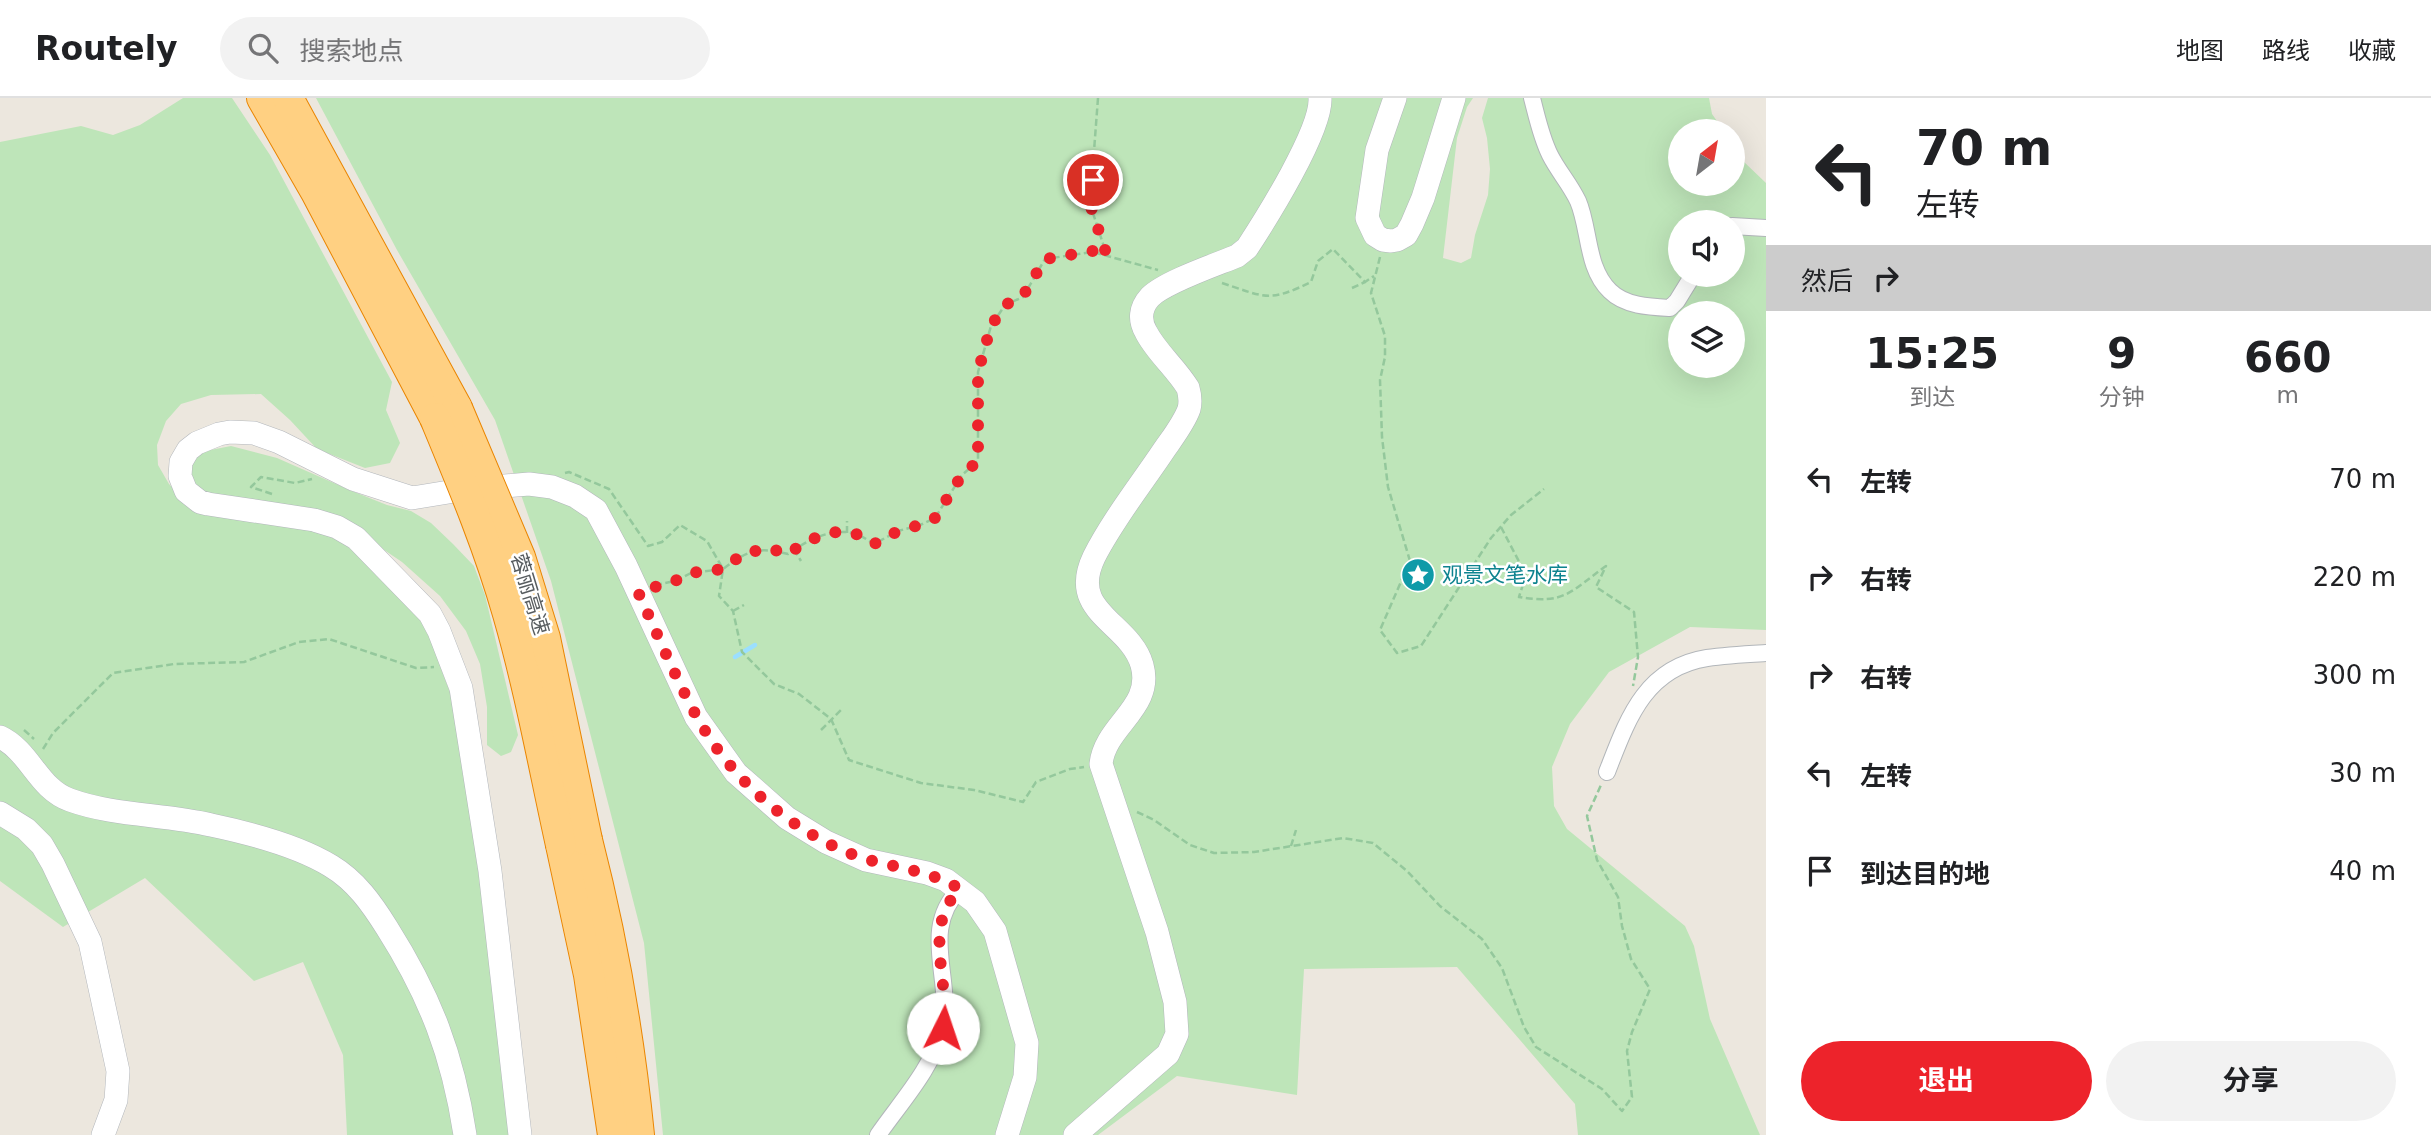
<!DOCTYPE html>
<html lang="zh">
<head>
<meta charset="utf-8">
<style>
  :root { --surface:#fff; --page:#f2f2f2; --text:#202124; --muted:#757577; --line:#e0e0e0; --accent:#ed232b }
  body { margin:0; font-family:"DejaVu Sans","Noto Sans SC",sans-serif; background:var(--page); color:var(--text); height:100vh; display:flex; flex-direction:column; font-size:26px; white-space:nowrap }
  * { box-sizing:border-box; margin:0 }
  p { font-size:23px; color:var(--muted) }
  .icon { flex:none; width:38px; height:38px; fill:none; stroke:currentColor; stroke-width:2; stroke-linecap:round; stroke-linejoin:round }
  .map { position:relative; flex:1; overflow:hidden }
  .panel { display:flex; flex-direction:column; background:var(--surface); width:665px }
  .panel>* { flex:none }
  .banner { background:#fff; color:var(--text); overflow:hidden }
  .needle { width:46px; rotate:31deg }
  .controls { position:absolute; left:1668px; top:21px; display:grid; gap:14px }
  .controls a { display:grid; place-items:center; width:77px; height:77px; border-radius:50%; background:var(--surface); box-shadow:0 7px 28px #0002; font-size:35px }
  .pin { position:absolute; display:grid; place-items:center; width:60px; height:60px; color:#fff; margin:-30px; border:4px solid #fff; border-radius:50%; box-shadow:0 2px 7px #0007 }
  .me { position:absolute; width:77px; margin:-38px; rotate:4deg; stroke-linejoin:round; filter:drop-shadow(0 0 5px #0008) }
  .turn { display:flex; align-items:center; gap:24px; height:147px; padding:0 35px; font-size:32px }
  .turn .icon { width:91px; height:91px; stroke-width:2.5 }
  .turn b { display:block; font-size:49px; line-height:60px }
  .then { display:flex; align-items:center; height:66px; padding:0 35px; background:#0003; gap:14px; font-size:26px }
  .eta { display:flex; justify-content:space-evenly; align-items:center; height:119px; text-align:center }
  .eta b { font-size:42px; font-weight:700; line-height:49px }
  .action { display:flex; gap:14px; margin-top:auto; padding:14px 35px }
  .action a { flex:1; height:80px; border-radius:42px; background:var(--accent); color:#fff; font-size:28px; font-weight:700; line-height:80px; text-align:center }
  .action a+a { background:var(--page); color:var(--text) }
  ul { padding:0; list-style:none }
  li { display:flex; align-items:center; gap:21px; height:98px; padding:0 35px }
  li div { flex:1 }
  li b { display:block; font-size:26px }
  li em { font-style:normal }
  header { display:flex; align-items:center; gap:42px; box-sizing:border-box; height:98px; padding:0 35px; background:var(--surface); border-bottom:2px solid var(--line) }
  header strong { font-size:33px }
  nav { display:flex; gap:38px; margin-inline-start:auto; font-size:24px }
  .search { width:490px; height:63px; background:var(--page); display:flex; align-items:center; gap:18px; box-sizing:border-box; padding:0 24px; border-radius:38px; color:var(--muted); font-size:26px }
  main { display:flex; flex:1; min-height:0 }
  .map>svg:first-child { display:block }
  .green { fill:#bee5b9; fill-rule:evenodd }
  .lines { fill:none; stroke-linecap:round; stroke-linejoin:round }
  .stream { stroke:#9bdfff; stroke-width:4.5 }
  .street-casing { stroke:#b2b6ba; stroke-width:18 }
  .secondary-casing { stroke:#b3b7bc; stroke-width:24 }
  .highway-casing { stroke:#ea8500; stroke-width:32 }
  .path { stroke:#94c89c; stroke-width:2.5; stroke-dasharray:7 3.5; stroke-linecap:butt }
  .street { stroke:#fff; stroke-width:16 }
  .secondary { stroke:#fff; stroke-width:23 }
  .highway { stroke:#ffd082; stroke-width:30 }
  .highway-bridge-casing { stroke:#ea8500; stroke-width:32; stroke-linecap:butt }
  .highway-bridge { stroke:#ffd082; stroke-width:30 }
  .route { stroke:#ed232b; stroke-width:12; stroke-dasharray:0 21.6 }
  .labels { text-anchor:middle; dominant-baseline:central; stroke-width:5; stroke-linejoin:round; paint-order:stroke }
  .culture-label { font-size:21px; fill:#0d838f; stroke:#fff; text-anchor:start }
  .street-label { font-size:21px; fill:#585d60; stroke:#fff }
</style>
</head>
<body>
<header>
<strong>Routely</strong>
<div class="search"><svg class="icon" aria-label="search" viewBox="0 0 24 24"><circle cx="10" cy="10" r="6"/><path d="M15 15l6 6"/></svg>搜索地点</div>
<nav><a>地图</a><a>路线</a><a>收藏</a></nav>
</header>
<main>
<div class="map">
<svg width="1766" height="1037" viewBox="0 0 1766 1037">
  <rect width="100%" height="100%" fill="#ece7de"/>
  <g class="green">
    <path d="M183 0H232L270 57 392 284 386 312 400 345 390 365 365 370 317 351 290 322 261 296 211 297 181 306 166 323 157 347 158 367 169 386 189 407 311 431 340 443 365 462 411 505 430 540 455 608 480 786 511 1037H347L343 957 303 864 254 883 145 780 63 829 0 783V44L81 28 113 37 140 27Z"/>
    <path d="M316 0H1473L1467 9 1457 40 1443 160 1461 165 1471 160 1475 137 1488 97 1490 71 1487 40 1482 20 1488 0H1709L1712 16 1724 33H1680V86H1732L1733 46 1743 63 1766 85V532L1690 529 1609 574 1570 626 1552 669 1554 708 1567 731 1685 828 1694 848 1710 921 1760 1037H1578L1575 1006 1457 869 1304 871 1297 997 1177 978 1098 1037H663L644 845 551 483 495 322 397 152ZM1680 124H1732V177H1680ZM1680 215H1732V268H1680Z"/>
    <path d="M231 348 277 360 352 393 387 407 411 413 431 425 453 446 474 468 485 497 518 637 511 654 501 658 487 647V609L480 566 466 533 440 498 402 464 356 433 203 395 192 383 190 371 200 354Z"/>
  </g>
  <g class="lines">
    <path class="stream" d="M735 559 755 547"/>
    <g class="street-casing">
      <g id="street">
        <path d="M1532 0C1537 19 1541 39 1550 57 1558 73 1570 86 1578 103 1590 131 1586 170 1610 193 1625 208 1650 209 1670 210L1677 203 1693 177"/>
        <path d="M1732 128 1766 130"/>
        <path d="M1607 674C1627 623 1644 570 1707 560 1726 557 1747 556 1766 555"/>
        <path d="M878 1037C900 1005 933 970 942 931 954 882 919 832 960 791"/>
      </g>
    </g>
    <g class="secondary-casing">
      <g id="secondary">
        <path d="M1395 0 1377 52 1367 120 1375 137 1383 142 1391 143 1397 142 1406 137 1412 126 1423 100 1454 0"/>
        <path d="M0 639C30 653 38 691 70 702 114 718 165 716 211 727 249 735 297 747 331 768 356 783 372 806 387 830 430 898 453 957 465 1037"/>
        <path d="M0 715 26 731 42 747 53 766 90 844 118 973 116 1002 103 1037"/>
        <path d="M520 1037 490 773 461 590 439 533 430 516 356 440 337 429 314 422 208 406 200 404 186 393 180 378 181 364 188 352 197 345 219 336 230 334 254 335 279 344 353 381 412 400 467 391 529 386 552 389 575 398 596 412 626 468 696 619 736 675 787 720 826 744 866 762 927 775 946 782 975 804 995 833 1027 945 1025 979 1007 1037"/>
        <path d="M1075 1037 1168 956 1177 936 1175 904 1157 834 1101 666C1105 627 1154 610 1142 567 1130 524 1067 515 1094 459 1112 423 1142 385 1164 352 1173 339 1184 325 1189 311 1191 303 1190 297 1188 290 1176 270 1156 254 1146 234 1139 222 1140 210 1150 199 1165 184 1215 167 1237 158L1247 150C1266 121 1322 32 1320 0"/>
      </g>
    </g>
    <g class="highway-casing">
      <g id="highway">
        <path d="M262 0 316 94 435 320"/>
        <path d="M288 0 457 310"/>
        <path d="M587 742C612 839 629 937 639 1037"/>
        <path d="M561 747 589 877 613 1037"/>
      </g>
    </g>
    <g class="path">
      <path d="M1098 0 1090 106 1107 158"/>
      <path d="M1380 159 1371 195 1385 238V259L1380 282 1382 339 1388 389 1410 463 1380 532 1397 555 1421 548 1491 440 1511 417 1544 391"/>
      <path d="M1222 185C1265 199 1268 205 1311 184L1318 163 1333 151 1365 184 1374 178"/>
      <path d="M1352 190 1365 184"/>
      <path d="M565 375 569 374 609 391 648 448 662 444 680 427 707 443 723 471C746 453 758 448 788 456 806 443 830 430 853 435 860 437 868 442 874 446L898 433 920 427 935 420 962 377 978 363V274L991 228 1005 207 1023 199 1045 161 1093 154 1158 172"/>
      <path d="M272 396 251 389 261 379 295 385 312 381"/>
      <path d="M1501 429 1526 477 1519 499C1565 507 1571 493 1606 468L1596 489 1634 514 1638 559 1633 588"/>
      <path d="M847 435V423"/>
      <path d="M794 451 801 463"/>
      <path d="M655 487 675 483 691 475 723 471 719 498 733 513 742 554 774 586 799 596 831 621 849 662 921 685 974 692 1023 704 1036 684 1070 671 1084 669"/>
      <path d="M733 513 744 507"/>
      <path d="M24 632 34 641"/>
      <path d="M821 632 841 612"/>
      <path d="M43 651 53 635 113 575 174 566 244 564 299 544 329 541 416 570 434 569"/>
      <path d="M1137 714 1154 722 1190 747 1214 755 1254 754 1343 740 1373 745 1407 773 1440 808 1482 841 1502 870 1524 929 1536 949 1602 991 1622 1013 1632 999 1627 953 1632 934 1650 891 1631 861 1622 828 1618 799 1597 762 1587 718 1601 687"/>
      <path d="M1291 748 1296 732"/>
    </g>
    <use href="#street" class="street"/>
    <use href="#secondary" class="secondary"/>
    <use href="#highway" class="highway"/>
    <g class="highway-bridge-casing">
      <g id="highway-bridge">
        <path d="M457 310 520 459 545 540 587 742"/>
        <path d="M435 320C462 385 489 449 508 516 530 592 544 670 561 747"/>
      </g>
    </g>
    <use href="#highway-bridge" class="highway-bridge"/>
  </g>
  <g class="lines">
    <path class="route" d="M943 930C951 882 921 829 960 791 925 769 882 770 844 753 783 726 729 678 697 619 675 579 657 535 638 494L675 483 691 475 723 471 743 456 768 450 788 456C806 443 829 430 853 435 860 437 868 442 874 446L898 433 920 427 935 420 962 377 978 363V274L991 228 1005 207 1023 198 1045 161 1093 153 1107 158 1090 106 1093 82"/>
  </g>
  <defs>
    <g id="sight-disc" transform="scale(1.75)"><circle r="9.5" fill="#0f9aa8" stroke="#fff"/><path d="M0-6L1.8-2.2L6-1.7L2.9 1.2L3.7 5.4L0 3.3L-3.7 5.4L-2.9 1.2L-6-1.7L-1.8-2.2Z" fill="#fff"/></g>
  </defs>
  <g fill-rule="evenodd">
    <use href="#sight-disc" x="1418" y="477"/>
  </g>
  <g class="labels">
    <g class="culture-label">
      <text x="1442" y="477">观景文笔水库</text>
    </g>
    <g class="street-label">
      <text transform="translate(530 496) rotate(73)">蓉丽高速</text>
    </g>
  </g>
</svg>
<div class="controls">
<a><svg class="needle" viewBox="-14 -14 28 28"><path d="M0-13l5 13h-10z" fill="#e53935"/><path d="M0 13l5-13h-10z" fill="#757577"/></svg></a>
<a><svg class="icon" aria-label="sound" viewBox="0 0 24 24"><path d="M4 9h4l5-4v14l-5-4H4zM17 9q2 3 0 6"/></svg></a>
<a><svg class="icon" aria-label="layers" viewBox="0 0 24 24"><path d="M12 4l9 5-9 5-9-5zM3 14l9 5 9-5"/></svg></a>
</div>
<div class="pin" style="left:1093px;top:82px;background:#d93025"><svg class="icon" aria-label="arrive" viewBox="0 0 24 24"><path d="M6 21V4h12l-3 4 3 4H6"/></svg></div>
<svg class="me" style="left:943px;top:930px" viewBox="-20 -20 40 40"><circle r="19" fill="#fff"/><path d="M0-13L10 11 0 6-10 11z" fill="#ed232b"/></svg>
</div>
<section class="panel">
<div class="banner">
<div class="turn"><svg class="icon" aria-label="left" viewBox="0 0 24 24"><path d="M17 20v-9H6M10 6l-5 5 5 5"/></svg><div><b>70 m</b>左转</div></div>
<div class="then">然后<svg class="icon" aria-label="right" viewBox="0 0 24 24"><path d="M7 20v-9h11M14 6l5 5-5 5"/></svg></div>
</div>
<div class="eta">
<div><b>15:25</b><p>到达</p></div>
<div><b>9</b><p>分钟</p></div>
<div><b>660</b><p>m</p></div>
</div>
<ul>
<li><svg class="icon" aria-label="left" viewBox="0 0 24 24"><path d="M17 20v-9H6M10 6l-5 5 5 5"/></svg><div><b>左转</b></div><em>70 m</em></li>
<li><svg class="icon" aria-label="right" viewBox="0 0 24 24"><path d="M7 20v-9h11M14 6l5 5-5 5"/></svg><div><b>右转</b></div><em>220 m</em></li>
<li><svg class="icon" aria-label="right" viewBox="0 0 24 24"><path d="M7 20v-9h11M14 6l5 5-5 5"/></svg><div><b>右转</b></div><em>300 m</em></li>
<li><svg class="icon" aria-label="left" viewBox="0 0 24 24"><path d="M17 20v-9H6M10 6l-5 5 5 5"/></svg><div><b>左转</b></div><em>30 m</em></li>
<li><svg class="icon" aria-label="arrive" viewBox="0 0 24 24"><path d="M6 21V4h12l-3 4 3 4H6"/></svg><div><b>到达目的地</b></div><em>40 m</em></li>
</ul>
<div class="action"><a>退出</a><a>分享</a></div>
</section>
</main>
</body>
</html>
